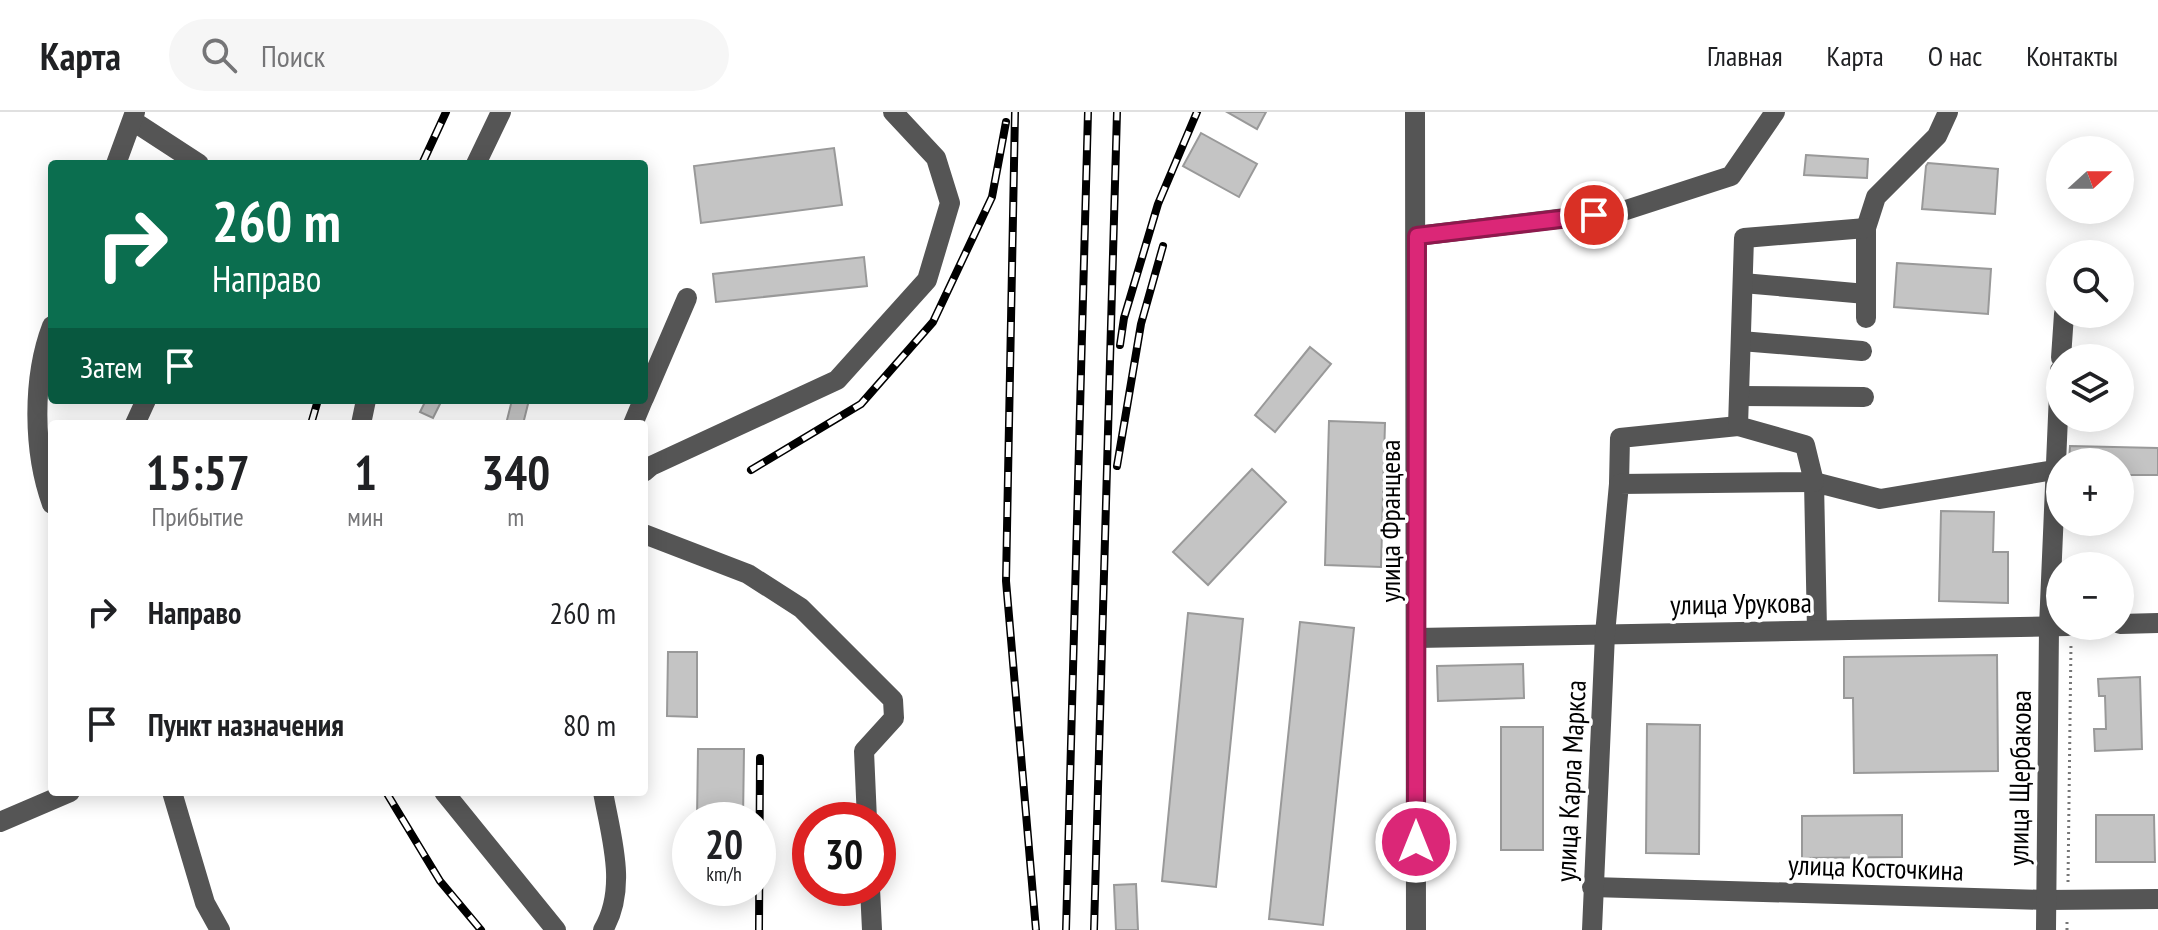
<!DOCTYPE html>
<html lang="ru">
<head>
<meta charset="utf-8">
<style>
  :root { --surface:#fff; --page:#f6f6f6; --text:#202124; --muted:#757577; --line:#e0e0e0 }
  body { margin:0; font-family:"PT Sans Narrow",sans-serif; background:var(--page); color:var(--text); height:100vh; display:flex; flex-direction:column; font-size:30px; white-space:nowrap }
  * { box-sizing:border-box; margin:0 }
  p { font-size:26px; color:var(--muted) }
  .icon { flex:none; width:44px; height:44px; fill:none; stroke:currentColor; stroke-width:2; stroke-linecap:round; stroke-linejoin:round }
  .map { position:relative; flex:1; overflow:hidden }
  .sheet { position:absolute; left:48px; top:308px; width:600px; height:376px; display:flex; flex-direction:column; background:var(--surface); border-radius:8px; box-shadow:0 4px 20px #0003 }
  .sheet>* { flex:none }
  .guide { position:absolute; left:48px; top:48px; width:600px; height:244px; border-radius:8px; box-shadow:0 4px 20px #0003; background:#0b6e4f; color:#fff; overflow:hidden }
  .needle { width:52px; rotate:69deg }
  .buttons { position:absolute; left:2046px; top:24px; display:grid; gap:16px }
  .buttons a { display:grid; place-items:center; width:88px; height:88px; border-radius:50%; background:var(--surface); box-shadow:0 4px 20px #0003; font-size:40px }
  .speed { position:absolute; left:672px; top:690px; display:flex; gap:16px; font-size:40px; font-weight:700; text-align:center }
  .speed>* { display:grid; place-content:center; width:104px; height:104px; border-radius:50%; background:var(--surface); box-shadow:0 4px 20px #0003; line-height:1 }
  .speed small { font-size:20px; font-weight:400 }
  .speed .limit { border:12px solid #d22; background:#fff; color:#111 }
  .pin { position:absolute; display:grid; place-items:center; width:68px; height:68px; color:#fff; margin:-34px; border:4px solid #fff; border-radius:50%; box-shadow:0 2px 8px #0007 }
  .me { position:absolute; width:88px; margin:-44px; rotate:0deg; stroke-linejoin:round; filter:drop-shadow(0 0 6px #0008) }
  .turn { display:flex; align-items:center; gap:28px; height:168px; padding:0 32px; font-size:36px }
  .turn .icon { width:104px; height:104px; stroke-width:2.5 }
  .turn b { display:block; font-size:56px; line-height:68px }
  .then { display:flex; align-items:center; height:76px; padding:0 32px; background:#0003; gap:16px; font-size:30px }
  .eta { display:flex; justify-content:space-evenly; align-items:center; height:136px; text-align:center }
  .eta b { font-size:48px; font-weight:700; line-height:56px }
  ul { padding:0; list-style:none }
  li { display:flex; align-items:center; gap:24px; height:112px; padding:0 32px }
  li div { flex:1 }
  li b { display:block; font-size:30px }
  li em { font-style:normal }
  header { display:flex; align-items:center; gap:48px; box-sizing:border-box; height:112px; padding:0 40px; background:var(--surface); border-bottom:2px solid var(--line) }
  header strong { font-size:38px }
  nav { display:flex; gap:44px; margin-inline-start:auto; font-size:28px }
  .search { width:560px; height:72px; background:var(--page); display:flex; align-items:center; gap:20px; box-sizing:border-box; padding:0 28px; border-radius:44px; color:var(--muted); font-size:30px }
  .map>svg:first-child { display:block }
  .building { fill:#c4c4c4; stroke:#999; stroke-width:2 }
  .lines { fill:none; stroke-linecap:round; stroke-linejoin:round }
  .path { stroke:#777; stroke-width:3; stroke-dasharray:2 4; stroke-linecap:butt }
  .minor { stroke:#555; stroke-width:20 }
  .rail-casing { stroke:#000; stroke-width:8 }
  .rail { stroke:#fff; stroke-width:5; stroke-dasharray:15; stroke-linecap:butt }
  .route-casing { stroke:#8e194d; stroke-width:20 }
  .route { stroke:#db2777; stroke-width:14 }
  .labels { text-anchor:middle; dominant-baseline:central; stroke-width:7; stroke-linejoin:round; paint-order:stroke }
  .street-label { font-size:28px; fill:#000; stroke:#fff }
</style>
</head>
<body>
<header>
<strong>Карта</strong>
<div class="search"><svg class="icon" aria-label="search" viewBox="0 0 24 24"><circle cx="10" cy="10" r="6"/><path d="M15 15l6 6"/></svg>Поиск</div>
<nav><a>Главная</a><a>Карта</a><a>О нас</a><a>Контакты</a></nav>
</header>
<div class="map">
<svg width="2158" height="818" viewBox="0 0 2158 818">
  <rect width="100%" height="100%" fill="#fff"/>
  <g class="building">
    <path d="M1227 0H1266L1257 17Z"/>
    <path d="M1201 21 1257 52 1239 85 1183 54Z"/>
    <path d="M834 36 842 93 701 111 694 54Z"/>
    <path d="M1806 43 1868 47 1867 66 1804 63Z"/>
    <path d="M1928 51 1998 57 1995 102 1922 97 1926 54Z"/>
    <path d="M864 145 867 174 716 190 713 162Z"/>
    <path d="M1897 151 1991 157 1988 202 1894 195Z"/>
    <path d="M1310 235 1331 252 1275 320 1255 303Z"/>
    <path d="M426 288H442L433 306 420 300Z"/>
    <path d="M512 288H529L523 312H506Z"/>
    <path d="M1329 309 1385 311 1381 455 1325 453Z"/>
    <path d="M2070 334 2158 336V363H2120V350H2069Z"/>
    <path d="M1252 357 1286 390 1208 473 1173 440Z"/>
    <path d="M1941 399 1994 400 1993 440H2008V491L1939 489Z"/>
    <path d="M1188 501 1243 507 1216 775 1162 769Z"/>
    <path d="M1300 510 1354 516 1323 813 1269 807Z"/>
    <path d="M668 540H697V605L667 604Z"/>
    <path d="M1997 543 1998 659 1854 661 1853 586H1844V545Z"/>
    <path d="M1523 552 1524 586 1438 589 1437 554Z"/>
    <path d="M2140 565 2142 637 2095 639 2094 617H2106L2105 584H2099L2098 567Z"/>
    <path d="M1647 612 1700 613 1699 742 1646 741Z"/>
    <rect x="1501" y="615" width="42" height="123"/>
    <path d="M698 637H744L743 708H697Z"/>
    <path d="M1902 703V745L1802 746V704Z"/>
    <path d="M2096 703H2154L2155 750H2096Z"/>
    <path d="M1136 772 1138 818H1116L1114 773Z"/>
  </g>
  <g class="lines">
    <g class="path">
      <path d="M2068 770 2071 530"/>
      <path d="M2067 818V806"/>
    </g>
    <g class="minor">
      <path d="M1415 0 1416 818"/>
      <path d="M133 9 199 52"/>
      <path d="M116 52 135 0"/>
      <path d="M476 52 501 0"/>
      <path d="M1417 124 1623 99 1731 64 1775 0"/>
      <path d="M1743 171 1866 182"/>
      <path d="M1866 206V116L1876 85 1937 24 1948 0"/>
      <path d="M52 214C32 266 33 340 52 392"/>
      <path d="M1741 229 1862 239"/>
      <path d="M2061 246 2064 202"/>
      <path d="M1739 284 1864 285"/>
      <path d="M644 286 687 186"/>
      <path d="M135 312 146 288"/>
      <path d="M361 312 366 288"/>
      <path d="M633 312 643 288"/>
      <path d="M644 360 651 354 837 268 927 168 950 91 936 46 893 0"/>
      <path d="M1619 372 1620 326 1738 314"/>
      <path d="M644 422 748 462 801 496 893 588 894 606 864 639 867 708"/>
      <path d="M2120 512 2158 511"/>
      <path d="M1817 518 1814 370 1880 387 2054 358"/>
      <path d="M1417 526 2068 514"/>
      <path d="M172 680 205 791 220 818"/>
      <path d="M444 680 556 818"/>
      <path d="M0 710 70 680"/>
      <path d="M1592 775 2046 788 2158 787"/>
      <path d="M870 776 872 818"/>
      <path d="M603 818C628 776 611 725 603 680"/>
      <path d="M1592 818 1605 522 1619 372 1814 370 1805 333 1738 314 1744 126 1866 116"/>
      <path d="M2046 818 2049 515 2060 258"/>
    </g>
    <g class="rail-casing">
      <g id="rail">
        <path d="M1015 0 1006 469 1036 818"/>
        <path d="M422 52 446 0"/>
        <path d="M1120 233 1124 206 1158 92 1197 0"/>
        <path d="M311 312 318 288"/>
        <path d="M1117 354 1141 212 1163 134"/>
        <path d="M751 358 861 292 933 210 992 85 1006 10"/>
        <path d="M386 680 440 769 481 818"/>
        <path d="M759 818 760 646"/>
        <path d="M1066 818 1088 0"/>
        <path d="M1094 818 1117 0"/>
      </g>
    </g>
    <use href="#rail" class="rail"/>
  </g>
  <g class="lines">
    <g class="route-casing">
      <path id="route" d="M1416 730 1417 124 1594 103"/>
    </g>
    <use href="#route" class="route"/>
  </g>
  <g class="labels">
    <g class="street-label">
      <text transform="translate(1389 409) rotate(-90)">улица Францева</text>
      <text transform="translate(1741 491) rotate(-1)">улица Урукова</text>
      <text transform="translate(2019 666) rotate(-89)">улица Щербакова</text>
      <text transform="translate(1570 669) rotate(-87)">улица Карла Маркса</text>
      <text transform="translate(1876 755) rotate(2)">улица Косточкина</text>
    </g>
  </g>
</svg>
<div class="buttons">
<a><svg class="needle" viewBox="-14 -14 28 28"><path d="M0-13l5 13h-10z" fill="#e53935"/><path d="M0 13l5-13h-10z" fill="#757577"/></svg></a>
<a><svg class="icon" aria-label="search" viewBox="0 0 24 24"><circle cx="10" cy="10" r="6"/><path d="M15 15l6 6"/></svg></a>
<a><svg class="icon" aria-label="layers" viewBox="0 0 24 24"><path d="M12 4l9 5-9 5-9-5zM3 14l9 5 9-5"/></svg></a>
<a>+</a>
<a>−</a>
</div>
<div class="speed"><div>20<small>km/h</small></div><div class="limit">30</div></div>
<div class="pin" style="left:1594px;top:103px;background:#d93025"><svg class="icon" aria-label="arrive" viewBox="0 0 24 24"><path d="M6 21V4h12l-3 4 3 4H6"/></svg></div>
<svg class="me" style="left:1416px;top:730px" viewBox="-20 -20 40 40"><circle r="17" fill="#db2777" stroke="#fff" stroke-width="3"/><path d="M0-11L8 9 0 5-8 9z" fill="#fff"/></svg>
<div class="guide">
<div class="turn"><svg class="icon" aria-label="right" viewBox="0 0 24 24"><path d="M7 20v-9h11M14 6l5 5-5 5"/></svg><div><b>260 m</b>Направо</div></div>
<div class="then">Затем<svg class="icon" aria-label="arrive" viewBox="0 0 24 24"><path d="M6 21V4h12l-3 4 3 4H6"/></svg></div>
</div>
<section class="sheet">
<div class="eta">
<div><b>15:57</b><p>Прибытие</p></div>
<div><b>1</b><p>мин</p></div>
<div><b>340</b><p>m</p></div>
</div>
<ul>
<li><svg class="icon" aria-label="right" viewBox="0 0 24 24"><path d="M7 20v-9h11M14 6l5 5-5 5"/></svg><div><b>Направо</b></div><em>260 m</em></li>
<li><svg class="icon" aria-label="arrive" viewBox="0 0 24 24"><path d="M6 21V4h12l-3 4 3 4H6"/></svg><div><b>Пункт назначения</b></div><em>80 m</em></li>
</ul>
</section>
</div>
</body>
</html>
